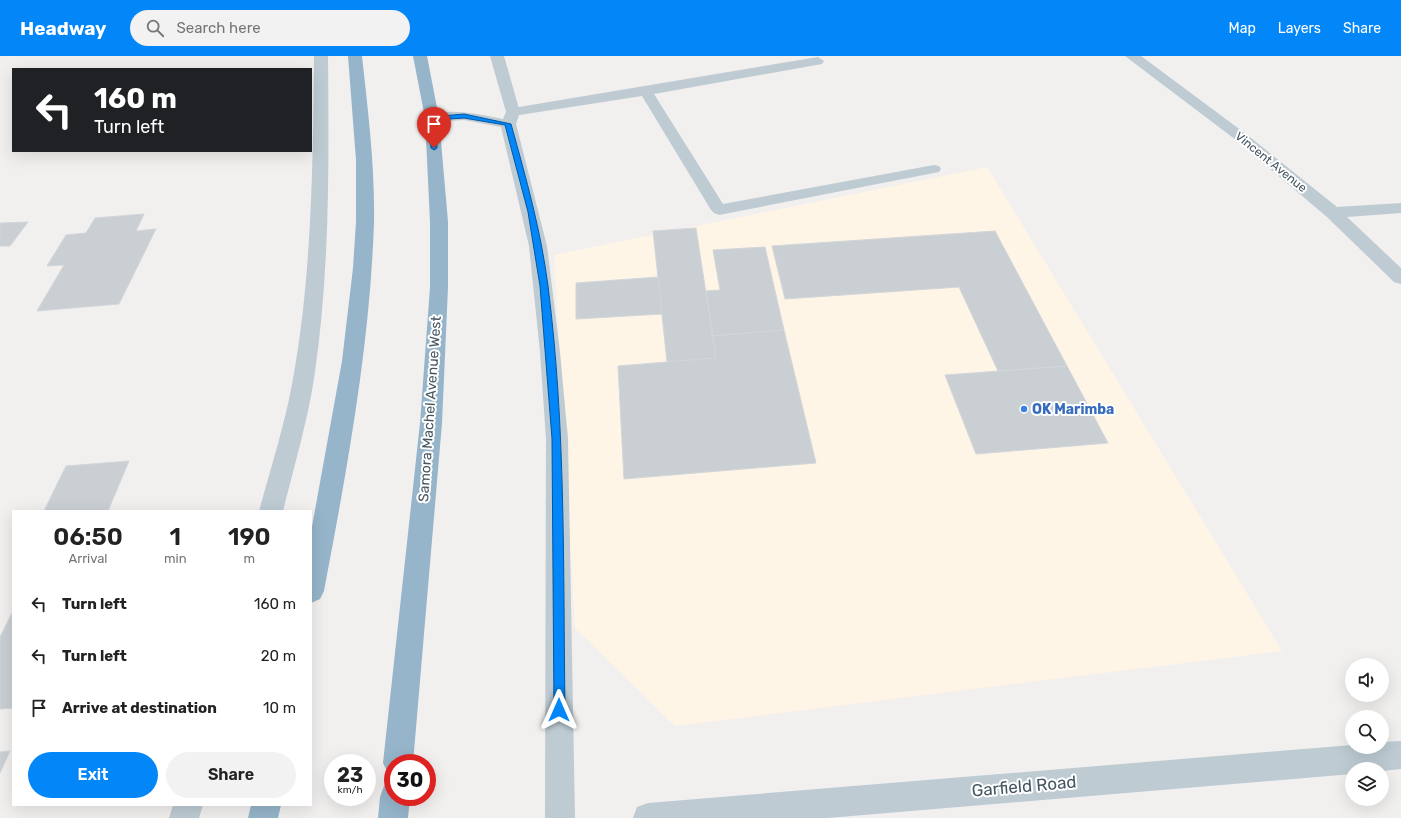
<!DOCTYPE html>
<html lang="en">
<head>
<meta charset="utf-8">
<style>
  :root { --surface:#fff; --page:#f2f2f2; --text:#222; --muted:#767676; --accent:#0386f7 }
  body { margin:0; font-family:Rubik,sans-serif; background:var(--page); color:var(--text); height:100vh; display:flex; flex-direction:column; font-size:15px; white-space:nowrap }
  * { box-sizing:border-box; margin:0 }
  p { font-size:13px; color:var(--muted) }
  .icon { flex:none; width:22px; height:22px; fill:none; stroke:currentColor; stroke-width:2; stroke-linecap:round; stroke-linejoin:round }
  .map { position:relative; flex:1; overflow:hidden }
  .side { position:absolute; left:12px; top:454px; width:300px; height:296px; display:flex; flex-direction:column; background:var(--surface); border-radius:0px; box-shadow:0 4px 16px #0002 }
  .side>* { flex:none }
  .banner { position:absolute; left:12px; top:12px; width:300px; height:84px; border-radius:0px; box-shadow:0 4px 16px #0002; background:#202124; color:#fff; overflow:hidden }
  .buttons { position:absolute; left:1345px; top:602px; display:grid; gap:8px }
  .buttons a { display:grid; place-items:center; width:44px; height:44px; border-radius:50%; background:var(--surface); box-shadow:0 4px 16px #0002; font-size:20px }
  .speed { position:absolute; left:324px; top:698px; display:flex; gap:8px; font-size:20px; font-weight:700; text-align:center }
  .speed>* { display:grid; place-content:center; width:52px; height:52px; border-radius:50%; background:var(--surface); box-shadow:0 4px 16px #0002; line-height:1 }
  .speed small { font-size:10px; font-weight:400 }
  .speed .limit { border:6px solid #d22; background:#fff; color:#111 }
  .pin { position:absolute; display:grid; place-items:center; width:34px; height:34px; color:#fff; margin:-41px -17px; border-radius:50% 50% 50% 0; rotate:-45deg; box-shadow:0 0 4px #0007 }
  .pin .icon { rotate:45deg }
  .me { position:absolute; width:44px; margin:-22px; rotate:0deg; stroke-linejoin:round; filter:drop-shadow(0 0 3px #0008) }
  .turn { display:flex; align-items:center; gap:14px; height:84px; padding:0 16px; font-size:18px }
  .turn .icon { width:52px; height:52px; stroke-width:2.5 }
  .turn b { display:block; font-size:28px; line-height:34px }
  .eta { display:flex; justify-content:space-evenly; align-items:center; height:68px; text-align:center }
  .eta b { font-size:24px; font-weight:600; line-height:28px }
  .button { display:flex; gap:8px; margin-top:auto; padding:8px 16px }
  .button a { flex:1; height:46px; border-radius:24px; background:var(--accent); color:#fff; font-size:16px; font-weight:600; line-height:46px; text-align:center }
  .button a+a { background:var(--page); color:var(--text) }
  ul { padding:0; list-style:none }
  li { display:flex; align-items:center; gap:12px; height:52px; padding:0 16px }
  li div { flex:1 }
  li b { display:block; font-size:15px }
  li em { font-style:normal }
  header { display:flex; align-items:center; gap:24px; box-sizing:border-box; height:56px; padding:0 20px; background:var(--accent); color:#fff }
  header strong { font-size:19px }
  nav { display:flex; gap:22px; margin-inline-start:auto; font-size:14px }
  .search { width:280px; height:36px; background:var(--page); display:flex; align-items:center; gap:10px; box-sizing:border-box; padding:0 14px; border-radius:22px; color:var(--muted); font-size:15px }
  .map>svg:first-child { display:block }
  .commercial { fill:#fef5e6 }
  .building { fill:#cacfd4; stroke:#d2d6db }
  .lines { fill:none; stroke-linecap:round; stroke-linejoin:round }
  .service { fill:#becbd3; fill-rule:evenodd }
  .minor { fill:#becbd3; fill-rule:evenodd }
  .trunk { fill:#96b5ca; fill-rule:evenodd }
  .route { fill:#0386f7; stroke:#0257a1 }
  .shop-dot { fill:#3f7fe0; stroke:#fff; stroke-width:1.5 }
  .labels { text-anchor:middle; dominant-baseline:central; stroke-width:4; stroke-linejoin:round; paint-order:stroke }
  .far-street-label { font-size:12px; fill:#45555f; stroke:#fff }
  .street-label { font-size:14px; fill:#45555f; stroke:#fff }
  .shop-label { font-size:14px; font-weight:bold; fill:#366cbe; stroke:#fff; text-anchor:start }
  .near-street-label { font-size:17px; fill:#45555f; stroke:#fff }
</style>
</head>
<body>
<header>
<strong>Headway</strong>
<div class="search"><svg class="icon" aria-label="search" viewBox="0 0 24 24"><circle cx="10" cy="10" r="6"/><path d="M15 15l6 6"/></svg>Search here</div>
<nav><a>Map</a><a>Layers</a><a>Share</a></nav>
</header>
<div class="map">
<svg width="1401" height="762" viewBox="0 0 1401 762">
  <rect width="100%" height="100%" fill="#f2efef"/>
  <path class="commercial" d="M987 111 1282 595 675 670 575 572 554 199Z"/>
  <g class="building">
    <path d="M144 158 136 175 156 173 119 248 37 255 64 209 47 210 66 179 86 177 95 162Z"/>
    <path d="M28 166 10 190H0V167Z"/>
    <path d="M696 172 716 302 667 306 653 175Z"/>
    <path d="M995 175 1067 310 998 315 959 231 785 243 772 190Z"/>
    <path d="M765 191 784 274 713 280 706 235 720 234 713 194Z"/>
    <path d="M658 221 662 258 576 263V227Z"/>
    <path d="M784 274 816 407 624 423 618 310 716 302 713 280Z"/>
    <path d="M1067 310 1108 387 976 398 945 319Z"/>
    <path d="M129 405 108 455H44L66 410Z"/>
    <path d="M13 555V652L0 653V581Z"/>
    <path d="M10 695 0 717V696Z"/>
  </g>
  <g class="lines">
    <path class="service" d="M818 1 824 5 822 8 654 38 723 148 934 109 939 110 941 113 939 116 719 159 714 157 711 154 642 40 513 60 508 59 506 56 508 53 513 52Z"/>
    <g class="minor">
      <path d="M314 0H328C329 107 330 216 314 323 307 367 294 411 283 455H259C271 411 285 368 293 323 312 217 313 107 314 0Z"/>
      <path d="M490 0H504L520 56 516 68 547 190 560 296 568 383 575 762H545L546 383 540 296 529 190 501 71 464 64 432 66 427 65 425 62 427 59C452 52 478 58 503 63L506 56Z"/>
      <path d="M1125 0H1141L1246 78 1337 151 1401 147V157L1347 161 1401 212V228L1394 226 1327 161 1236 84Z"/>
      <path d="M1401 685V713L1382 715V713H1352V718L828 762H633L637 751 648 747 1352 689V691H1382V686Z"/>
      <path d="M173 749H203L199 762H169Z"/>
    </g>
    <g class="trunk">
      <path d="M348 0H362C368 55 375 111 374 166 370 290 347 413 324 535L320 543 311 547V476L342 305 353 212 356 166V104Z"/>
      <path d="M413 0H427L439 62 448 166V231L442 367 413 707H393V720L388 717 383 707 420 367 430 231V166L425 62Z"/>
      <path d="M393 727V741H410L408 762H378L380 741 384 730Z"/>
      <path d="M251 749H281L278 762H248Z"/>
    </g>
  </g>
  <path class="route" d="M464 58 511 68C526 122 541 175 548 230 566 371 563 513 565 654L563 658 559 660 555 658 554 654 552 383 540 230 528 156 505 69 464 62 435 64 437 92 434 94 431 92 430 61Z"/>
  <circle class="shop-dot" cx="1024" cy="353" r="4"/>
  <g class="labels">
    <g class="far-street-label">
      <text transform="translate(1271 106) rotate(39)">Vincent Avenue</text>
    </g>
    <g class="street-label">
      <text transform="translate(430 353) rotate(-86)">Samora Machel Avenue West</text>
    </g>
    <g class="shop-label">
      <text x="1032" y="353">OK Marimba</text>
    </g>
    <g class="near-street-label">
      <text transform="translate(1024 730) rotate(-5)">Garfield Road</text>
    </g>
  </g>
</svg>
<div class="buttons">
<a><svg class="icon" aria-label="sound" viewBox="0 0 24 24"><path d="M4 9h4l5-4v14l-5-4H4zM17 9q2 3 0 6"/></svg></a>
<a><svg class="icon" aria-label="search" viewBox="0 0 24 24"><circle cx="10" cy="10" r="6"/><path d="M15 15l6 6"/></svg></a>
<a><svg class="icon" aria-label="layers" viewBox="0 0 24 24"><path d="M12 4l9 5-9 5-9-5zM3 14l9 5 9-5"/></svg></a>
</div>
<div class="speed"><div>23<small>km/h</small></div><div class="limit">30</div></div>
<div class="pin" style="left:434px;top:92px;background:#d93025"><svg class="icon" aria-label="arrive" viewBox="0 0 24 24"><path d="M6 21V4h12l-3 4 3 4H6"/></svg></div>
<svg class="me" style="left:559px;top:654px" viewBox="-20 -20 40 40"><path d="M0-17L14 15 0 8-14 15z" fill="#0386f7" stroke="#fff" stroke-width="4"/></svg>
<div class="banner">
<div class="turn"><svg class="icon" aria-label="left" viewBox="0 0 24 24"><path d="M17 20v-9H6M10 6l-5 5 5 5"/></svg><div><b>160 m</b>Turn left</div></div>
</div>
<section class="side">
<div class="eta">
<div><b>06:50</b><p>Arrival</p></div>
<div><b>1</b><p>min</p></div>
<div><b>190</b><p>m</p></div>
</div>
<ul>
<li><svg class="icon" aria-label="left" viewBox="0 0 24 24"><path d="M17 20v-9H6M10 6l-5 5 5 5"/></svg><div><b>Turn left</b></div><em>160 m</em></li>
<li><svg class="icon" aria-label="left" viewBox="0 0 24 24"><path d="M17 20v-9H6M10 6l-5 5 5 5"/></svg><div><b>Turn left</b></div><em>20 m</em></li>
<li><svg class="icon" aria-label="arrive" viewBox="0 0 24 24"><path d="M6 21V4h12l-3 4 3 4H6"/></svg><div><b>Arrive at destination</b></div><em>10 m</em></li>
</ul>
<div class="button"><a>Exit</a><a>Share</a></div>
</section>
</div>
</body>
</html>
